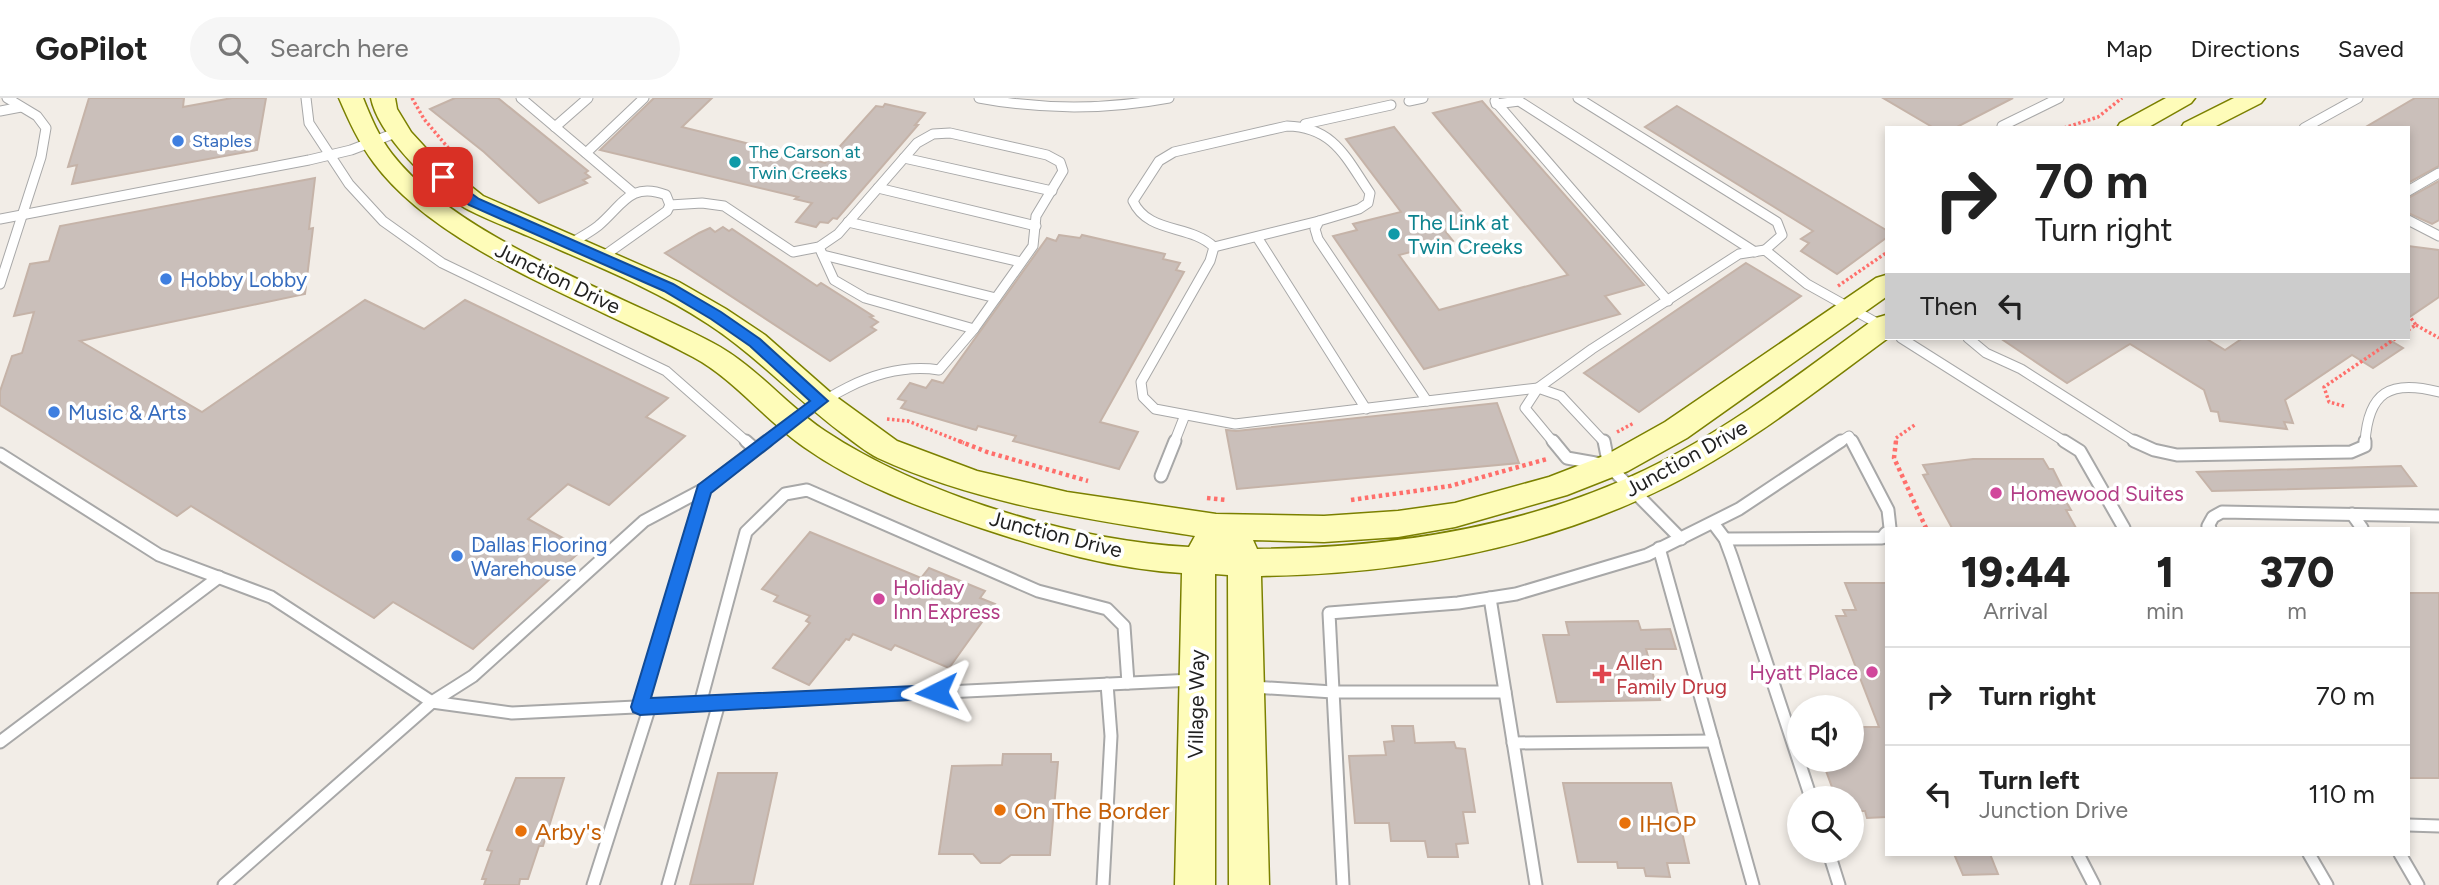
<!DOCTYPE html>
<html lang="en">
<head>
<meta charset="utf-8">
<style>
  :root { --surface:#fff; --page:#f6f6f6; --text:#222; --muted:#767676; --line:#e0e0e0 }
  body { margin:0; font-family:Figtree,sans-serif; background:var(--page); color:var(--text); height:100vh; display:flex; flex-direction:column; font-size:26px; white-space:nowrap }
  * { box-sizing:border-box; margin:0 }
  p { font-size:23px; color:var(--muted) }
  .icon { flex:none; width:38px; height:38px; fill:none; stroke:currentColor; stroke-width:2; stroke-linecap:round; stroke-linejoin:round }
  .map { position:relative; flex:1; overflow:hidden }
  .drawer { position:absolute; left:1885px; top:429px; width:525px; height:329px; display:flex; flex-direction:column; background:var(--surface); border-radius:0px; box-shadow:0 4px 10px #0003 }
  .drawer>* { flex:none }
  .banner { position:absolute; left:1885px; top:28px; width:525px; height:214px; border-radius:0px; box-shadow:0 4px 10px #0003; background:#fff; color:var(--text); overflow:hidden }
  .fabs { position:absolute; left:1787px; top:597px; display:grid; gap:14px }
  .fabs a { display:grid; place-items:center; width:77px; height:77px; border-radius:50%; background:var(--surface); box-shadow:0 4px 10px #0003; font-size:35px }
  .pin { position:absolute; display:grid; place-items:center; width:60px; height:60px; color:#fff; margin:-30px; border-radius:14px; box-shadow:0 4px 10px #0006 }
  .me { position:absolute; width:77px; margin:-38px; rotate:267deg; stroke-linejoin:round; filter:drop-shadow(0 0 5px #0008) }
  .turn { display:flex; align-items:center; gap:24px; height:147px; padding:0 35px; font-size:32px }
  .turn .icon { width:91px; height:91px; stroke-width:2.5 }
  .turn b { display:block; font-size:49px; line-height:60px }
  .then { display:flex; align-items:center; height:66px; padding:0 35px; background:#0003; gap:14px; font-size:26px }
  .eta { display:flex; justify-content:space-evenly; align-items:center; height:119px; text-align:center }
  .eta b { font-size:42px; font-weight:800; line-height:49px }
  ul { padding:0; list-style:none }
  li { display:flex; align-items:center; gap:21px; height:98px; padding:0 35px; border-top:2px solid var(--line) }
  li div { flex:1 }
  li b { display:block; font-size:26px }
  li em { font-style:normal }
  header { display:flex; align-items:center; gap:42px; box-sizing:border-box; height:98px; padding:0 35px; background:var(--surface); border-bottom:2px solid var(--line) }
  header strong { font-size:33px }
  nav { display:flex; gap:38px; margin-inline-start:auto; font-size:24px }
  .search { width:490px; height:63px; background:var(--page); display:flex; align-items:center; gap:18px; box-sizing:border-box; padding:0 24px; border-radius:38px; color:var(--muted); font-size:26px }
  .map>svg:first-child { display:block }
  .building { fill:#cabfba; stroke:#c5b3a8; stroke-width:2 }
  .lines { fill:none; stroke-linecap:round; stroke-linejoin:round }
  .lane-far1-casing { stroke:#a8a8a8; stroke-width:11 }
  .lane-casing { stroke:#a8a8a8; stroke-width:15 }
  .secondary-casing { stroke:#7b8000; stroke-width:3 }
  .path-far1 { stroke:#ff6f6b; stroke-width:3.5; stroke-dasharray:2.5 2.5; stroke-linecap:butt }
  .path { stroke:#ff6f6b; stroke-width:4.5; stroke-dasharray:3.5 3.5; stroke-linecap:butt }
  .lane-far1 { stroke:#fff; stroke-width:9 }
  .lane { stroke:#fff; stroke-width:11 }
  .secondary { fill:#fefcb9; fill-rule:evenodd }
  .route { fill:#1a73e8; stroke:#114b97; stroke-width:2 }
  .shop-dot { fill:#3f7fe0; stroke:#fff; stroke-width:2.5 }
  .culture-dot { fill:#0f9aa8; stroke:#fff; stroke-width:2.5 }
  .hotel-dot { fill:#d1479c; stroke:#fff; stroke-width:2.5 }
  .health-dot { fill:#e0444e; stroke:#fff; stroke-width:2.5 }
  .food-dot { fill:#e8710a; stroke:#fff; stroke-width:2.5 }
  .labels { text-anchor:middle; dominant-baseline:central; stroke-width:7; stroke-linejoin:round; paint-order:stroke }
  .far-shop-label { font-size:18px; fill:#366cbe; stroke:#fff; text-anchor:start }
  .far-culture-label { font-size:18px; fill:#0d838f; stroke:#fff; text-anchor:start }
  .culture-label { font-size:21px; fill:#0d838f; stroke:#fff; text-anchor:start }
  .street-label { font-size:21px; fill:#212121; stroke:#fff }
  .shop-label { font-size:21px; fill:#366cbe; stroke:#fff; text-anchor:start }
  .hotel-label { font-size:21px; fill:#b23c85; stroke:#fff; text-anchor:start }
  .health-label { font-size:21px; fill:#be3a42; stroke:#fff; text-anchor:start }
  .near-food-label { font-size:24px; fill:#c56008; stroke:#fff; text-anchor:start }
</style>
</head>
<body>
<header>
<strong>GoPilot</strong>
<div class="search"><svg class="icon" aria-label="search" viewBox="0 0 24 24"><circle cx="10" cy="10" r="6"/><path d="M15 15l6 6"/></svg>Search here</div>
<nav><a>Map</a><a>Directions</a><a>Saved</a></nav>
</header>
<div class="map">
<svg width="2439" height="787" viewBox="0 0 2439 787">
  <rect width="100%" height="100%" fill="#f2ede7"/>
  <g class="building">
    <path d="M89 0H184L183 9 232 0H266L257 52 72 86 77 67 68 69Z"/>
    <path d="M455 0H498L588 73 585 75 590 79 583 82 587 85 539 105 484 54 430 11Z"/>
    <path d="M654 0H712L682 29 825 65 876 8 883 9 885 6 925 15 915 27H918L837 121 833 120 828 125 820 124 816 129 796 124 812 105 795 101 798 99 600 52Z"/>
    <path d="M1883 0H2013L1955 30H1934Z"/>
    <path d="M2415 0H2439V68L2408 85V30H2364Z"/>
    <path d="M1482 3 1644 187 1605 198 1620 216 1424 271 1333 138 1357 132 1353 126 1401 114 1346 41 1394 29 1472 127 1446 134 1453 143 1399 157 1439 212 1568 177 1433 15Z"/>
    <path d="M1677 8 1886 132V140L1837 176 1801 153 1809 145 1801 141 1813 133 1645 29Z"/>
    <path d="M315 80 309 131 313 130 305 196 80 243 202 314 365 202 424 231 465 202 668 300 646 319 685 338 609 407 568 386 528 421 583 451 473 551 393 504 374 520 191 408 177 418 0 307V293L12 258 22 255 34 214 14 218 30 166 49 163 60 128Z"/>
    <path d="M2439 83V122L2432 126 2408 115V100Z"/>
    <path d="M723 129 729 133 732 131 817 188 821 185 873 218 870 219 878 224 871 229 876 232 830 263 665 155 699 135 710 130 715 134Z"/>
    <path d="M1059 137 1080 140 1082 137 1165 156 1163 161 1180 165 1176 172 1184 174 1100 324 1138 334 1119 371 1013 343 1016 338 978 328 976 332 901 310 906 303 898 301 910 285 926 290 932 282 943 285 1047 140 1056 143Z"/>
    <path d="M2408 148 2439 152V199L2408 220Z"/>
    <path d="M1746 165 1801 198 1639 314 1584 275Z"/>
    <path d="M2000 240H2205L2225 252 2243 240H2386L2403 250 2373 270 2352 257 2285 302 2293 325 2284 324 2287 331 2220 323 2218 314 2211 313 2204 292 2130 246 2067 285Z"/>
    <path d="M1497 305 1519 365 1237 391 1226 332 1236 333Z"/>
    <path d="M1973 361H2043L2049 371H2053L2064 393H2060L2071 412H2066L2076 430H1952L1923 377 1928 376 1923 367Z"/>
    <path d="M2401 368 2416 388 2212 393 2197 374Z"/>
    <path d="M810 434 921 480 929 470 985 493 980 500 995 506 949 570 895 547 891 552 853 536 849 542 846 541 809 587 773 570 810 525 806 523 810 518 774 503 778 498 762 491Z"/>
    <path d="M1845 485H1886V719L1867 720 1865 713H1852V700H1836L1822 662H1852V629H1879L1836 518H1846L1843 512H1856Z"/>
    <rect x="2408" y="495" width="31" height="185"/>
    <path d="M1638 523 1641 532 1670 531 1676 551H1646L1660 602 1557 604 1543 537H1569L1566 524Z"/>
    <path d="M1392 628H1413L1415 645 1454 644 1456 650 1465 651 1475 714H1463L1468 745 1456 746 1458 759H1428L1425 743H1391L1389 725H1355L1349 658 1386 657 1384 644 1394 643Z"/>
    <path d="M1003 656H1051V664H1058L1050 757H1011L1000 765H981L973 756H939L952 668 1002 667Z"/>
    <path d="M718 675H777L753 786 690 787Z"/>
    <path d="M516 680H564L543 748H539L528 781H520L519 787H484L486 781H482L492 753 487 752Z"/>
    <path d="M1563 685H1671L1689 765H1667L1670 779 1646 778 1644 770H1618L1617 764H1578Z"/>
    <path d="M1954 756H1990L1998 776 1963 777Z"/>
  </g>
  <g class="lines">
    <g class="lane-far1-casing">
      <g id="lane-far1">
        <path d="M306 0 309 25 349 86 383 123 442 165 666 273 748 345"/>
        <path d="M521 0 633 95"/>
        <path d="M979 0C1043 12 1105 12 1169 0"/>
        <path d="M1578 0 1777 124 1782 137 1765 152"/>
        <path d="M1409 3 1423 0"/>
        <path d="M1495 3 1668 203"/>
        <path d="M1496 6 1519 3 1755 154"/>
        <path d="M0 13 21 9"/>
        <path d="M1305 26 1391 7"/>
        <path d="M1287 28C1334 29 1346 60 1370 95L1368 105 1359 111 1319 123 1315 131 1318 141 1427 303 1235 326 1155 311 1143 299 1141 284 1210 163 1214 149C1190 126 1148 136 1133 103L1159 63 1174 54Z"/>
        <path d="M2002 28 2059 0"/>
        <path d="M555 29 588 0"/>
        <path d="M2304 30 2358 0"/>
        <path d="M586 55 644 0"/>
        <path d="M904 60 1052 93"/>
        <path d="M878 90 1036 128"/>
        <path d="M2408 93 2439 75"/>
        <path d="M670 107 702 105 724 108 793 154 819 149 838 136 917 45 933 36 950 35 1047 57 1060 64 1063 73 1036 118 1033 148 974 231"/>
        <path d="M0 121 309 62 351 52 398 34"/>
        <path d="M2408 122 2439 138"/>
        <path d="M848 124 1021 164"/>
        <path d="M1257 139 1366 311"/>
        <path d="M570 146C579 140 589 135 598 128 622 108 630 83 666 97L670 107 667 113 601 160"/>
        <path d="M1214 149 1319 123"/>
        <path d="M823 157 996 200"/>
        <path d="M0 186 41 59 46 30 37 18 7 0"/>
        <path d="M1901 240 2067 345"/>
        <path d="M1968 240 1986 255 2021 271 2137 345"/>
        <path d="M1427 303 1538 290 1561 298 1605 345"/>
        <path d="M765 345C815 307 872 262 939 272L974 231 865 200 834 182 819 149"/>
        <path d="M1174 345 1185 317"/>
        <path d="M1554 345 1525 310 1538 290 1592 251 1739 156 1765 152 1807 186 1884 229"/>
        <path d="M1839 345 1849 338 1853 345"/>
        <path d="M2365 345C2368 294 2390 281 2439 294"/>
      </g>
    </g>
    <g class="lane-casing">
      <g id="lane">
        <path d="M746 343 755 351"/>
        <path d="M1553 343 1567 360 1601 366"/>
        <path d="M1604 343 1609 368 1681 441"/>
        <path d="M1852 343 1888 412 1890 430"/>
        <path d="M2064 343 2080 353 2124 430"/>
        <path d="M2134 343 2154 352 2177 357 2351 354 2365 348V343"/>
        <path d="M0 356 159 457 271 499 432 604 512 615 1193 582"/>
        <path d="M1161 378 1175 343"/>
        <path d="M2352 416 2362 430"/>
        <path d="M1713 425 1725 441 1732 460 1811 700"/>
        <path d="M2210 430 2208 428 2213 419 2222 414 2439 418"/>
        <path d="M1725 441 1882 440 1886 435"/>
        <path d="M1659 450 1753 787"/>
        <path d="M1490 500 1536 787"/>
        <path d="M1253 589 1333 594H1505"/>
        <path d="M700 606 746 434 785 396 807 392 1038 493 1107 511 1124 528 1128 585"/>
        <path d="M640 609 704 391"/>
        <path d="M0 644 219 479"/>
        <path d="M1513 645 1713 643"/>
        <path d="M2408 727 2439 728"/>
        <path d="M1828 752 1839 787"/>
        <path d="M2078 756 2094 787"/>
        <path d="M2309 756 2327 787"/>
        <path d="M2400 756 2418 787"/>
        <path d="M224 787 432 604 473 578 644 423 704 391 767 343"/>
        <path d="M593 787 650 608"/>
        <path d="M668 787 719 605"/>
        <path d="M1103 787 1111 638 1107 586"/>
        <path d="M1343 787 1329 515 1458 505 1516 496 1647 457 1739 411 1841 343"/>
      </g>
    </g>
    <g class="secondary-casing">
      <g id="secondary">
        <path d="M339 0H363C371 20 379 39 392 56 459 142 617 194 713 245 755 267 786 307 825 333 921 397 1074 443 1189 449L1195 438C1087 421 978 406 878 360 866 354 854 344 843 336 796 301 757 258 708 226 652 189 589 165 528 138 508 129 485 121 465 110 434 91 378 37 371 0H395L397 11 411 34 434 59 483 98 679 184 726 211 765 237 831 295 897 343 977 373 1067 394 1216 416 1324 418 1398 413 1455 405 1549 379 1606 357 1665 324 1876 180 1886 177V199L1687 340 1628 373 1567 397 1455 429 1398 439 1324 444 1253 442 1257 451C1390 450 1524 430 1645 372 1728 332 1802 274 1876 220L1886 217 1888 240C1817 292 1747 348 1668 388 1542 451 1400 476 1261 478L1269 787H1229L1228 477 1215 476V787H1175L1182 475C1113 471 1047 452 981 430 919 409 858 387 804 349 765 322 734 281 693 259 596 206 440 154 374 65 359 45 349 23 339 0Z"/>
        <path d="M2166 0H2195L2191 5 2147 30H2117L2120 25Z"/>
        <path d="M2234 0H2265L2261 5 2212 30H2181L2184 25Z"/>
      </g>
    </g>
    <g class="path-far1">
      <path d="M412 0 424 21 455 58"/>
      <path d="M2064 30 2098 19 2122 0"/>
      <path d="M1838 188 1886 155"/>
      <path d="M2416 227 2439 240"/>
      <path d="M2408 232 2416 227 2410 219"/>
      <path d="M2344 308 2329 304 2324 289 2396 240"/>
      <path d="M887 321 908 323 964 345"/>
      <path d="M1617 334 1634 325"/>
      <path d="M1896 345V340L1916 326"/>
    </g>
    <g class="path">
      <path d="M959 343 987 354 1088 383"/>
      <path d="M1896 343 1894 360 1926 430"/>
      <path d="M1207 400 1226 402"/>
      <path d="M1351 402 1450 388 1547 361"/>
    </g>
    <use href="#lane-far1" class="lane-far1"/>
    <use href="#lane" class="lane"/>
    <use href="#secondary" class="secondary"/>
  </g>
  <path class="route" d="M443 75 479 101 673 186 721 214 760 241 828 303 711 395 651 600 937 587 943 589 946 594 943 600 640 617 633 614 631 609 698 387 810 303 750 248 711 221 664 193 469 107 439 82V76Z"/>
  <g class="shop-dot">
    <circle cx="178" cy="43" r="7"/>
    <circle cx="166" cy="181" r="7"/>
    <circle cx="54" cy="314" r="7"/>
    <circle cx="457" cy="458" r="7"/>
  </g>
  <g class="culture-dot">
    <circle cx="735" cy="64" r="7"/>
    <circle cx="1394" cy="136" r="7"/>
  </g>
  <g class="hotel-dot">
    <circle cx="1996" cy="395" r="7"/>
    <circle cx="879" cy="501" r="7"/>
    <circle cx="1872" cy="574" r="7"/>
  </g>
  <path class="health-dot" d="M1598.5 565.5h7v7h7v7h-7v7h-7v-7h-7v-7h7z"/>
  <g class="food-dot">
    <circle cx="1000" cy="712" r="7"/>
    <circle cx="1625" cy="725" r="7"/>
    <circle cx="521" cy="733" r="7"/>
  </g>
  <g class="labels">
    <g class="far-shop-label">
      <text x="192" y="43">Staples</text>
    </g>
    <g class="far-culture-label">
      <text x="749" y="54">The Carson at<tspan x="749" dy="21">Twin Creeks</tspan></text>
    </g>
    <g class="culture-label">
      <text x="1408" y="124">The Link at<tspan x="1408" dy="24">Twin Creeks</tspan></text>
    </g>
    <g class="street-label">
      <text transform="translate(558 180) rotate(26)">Junction Drive</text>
      <text transform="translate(1686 360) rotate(-29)">Junction Drive</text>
      <text transform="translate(1056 436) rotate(14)">Junction Drive</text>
      <text transform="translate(1196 606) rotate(-89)">Village Way</text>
    </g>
    <g class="shop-label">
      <text x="180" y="181">Hobby Lobby</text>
      <text x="68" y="314">Music &amp; Arts</text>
      <text x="471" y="446">Dallas Flooring<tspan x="471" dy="24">Warehouse</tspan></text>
    </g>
    <g class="hotel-label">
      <text x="2010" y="395">Homewood Suites</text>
      <text x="893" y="489">Holiday<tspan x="893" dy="24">Inn Express</tspan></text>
      <text x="1858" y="574" text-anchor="end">Hyatt Place</text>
    </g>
    <g class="health-label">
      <text x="1616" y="564">Allen<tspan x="1616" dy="24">Family Drug</tspan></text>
    </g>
    <g class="near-food-label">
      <text x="1014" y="712">On The Border</text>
      <text x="1639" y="725">IHOP</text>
      <text x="535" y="733">Arby's</text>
    </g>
  </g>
</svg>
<div class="fabs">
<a><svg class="icon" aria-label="sound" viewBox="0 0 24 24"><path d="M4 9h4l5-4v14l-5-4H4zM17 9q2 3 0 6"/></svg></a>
<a><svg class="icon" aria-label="search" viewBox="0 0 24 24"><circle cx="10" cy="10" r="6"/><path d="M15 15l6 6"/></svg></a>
</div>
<div class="pin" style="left:443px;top:79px;background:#d93025"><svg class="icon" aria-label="arrive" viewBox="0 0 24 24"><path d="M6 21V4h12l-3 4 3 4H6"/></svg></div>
<svg class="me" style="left:937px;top:594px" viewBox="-20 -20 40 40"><path d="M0-17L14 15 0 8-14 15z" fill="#1a73e8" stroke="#fff" stroke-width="4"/></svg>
<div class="banner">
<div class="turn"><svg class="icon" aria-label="right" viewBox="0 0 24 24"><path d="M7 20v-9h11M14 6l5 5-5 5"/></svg><div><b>70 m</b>Turn right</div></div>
<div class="then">Then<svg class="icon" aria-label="left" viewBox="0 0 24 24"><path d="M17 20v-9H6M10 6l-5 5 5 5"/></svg></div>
</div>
<section class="drawer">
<div class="eta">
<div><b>19:44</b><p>Arrival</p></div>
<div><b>1</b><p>min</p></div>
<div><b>370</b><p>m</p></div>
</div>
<ul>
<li><svg class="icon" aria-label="right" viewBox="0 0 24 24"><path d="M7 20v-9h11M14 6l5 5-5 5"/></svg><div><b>Turn right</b></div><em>70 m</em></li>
<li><svg class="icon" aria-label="left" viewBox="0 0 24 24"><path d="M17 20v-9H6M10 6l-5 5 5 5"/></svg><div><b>Turn left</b><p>Junction Drive</p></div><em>110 m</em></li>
</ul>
</section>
</div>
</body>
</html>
